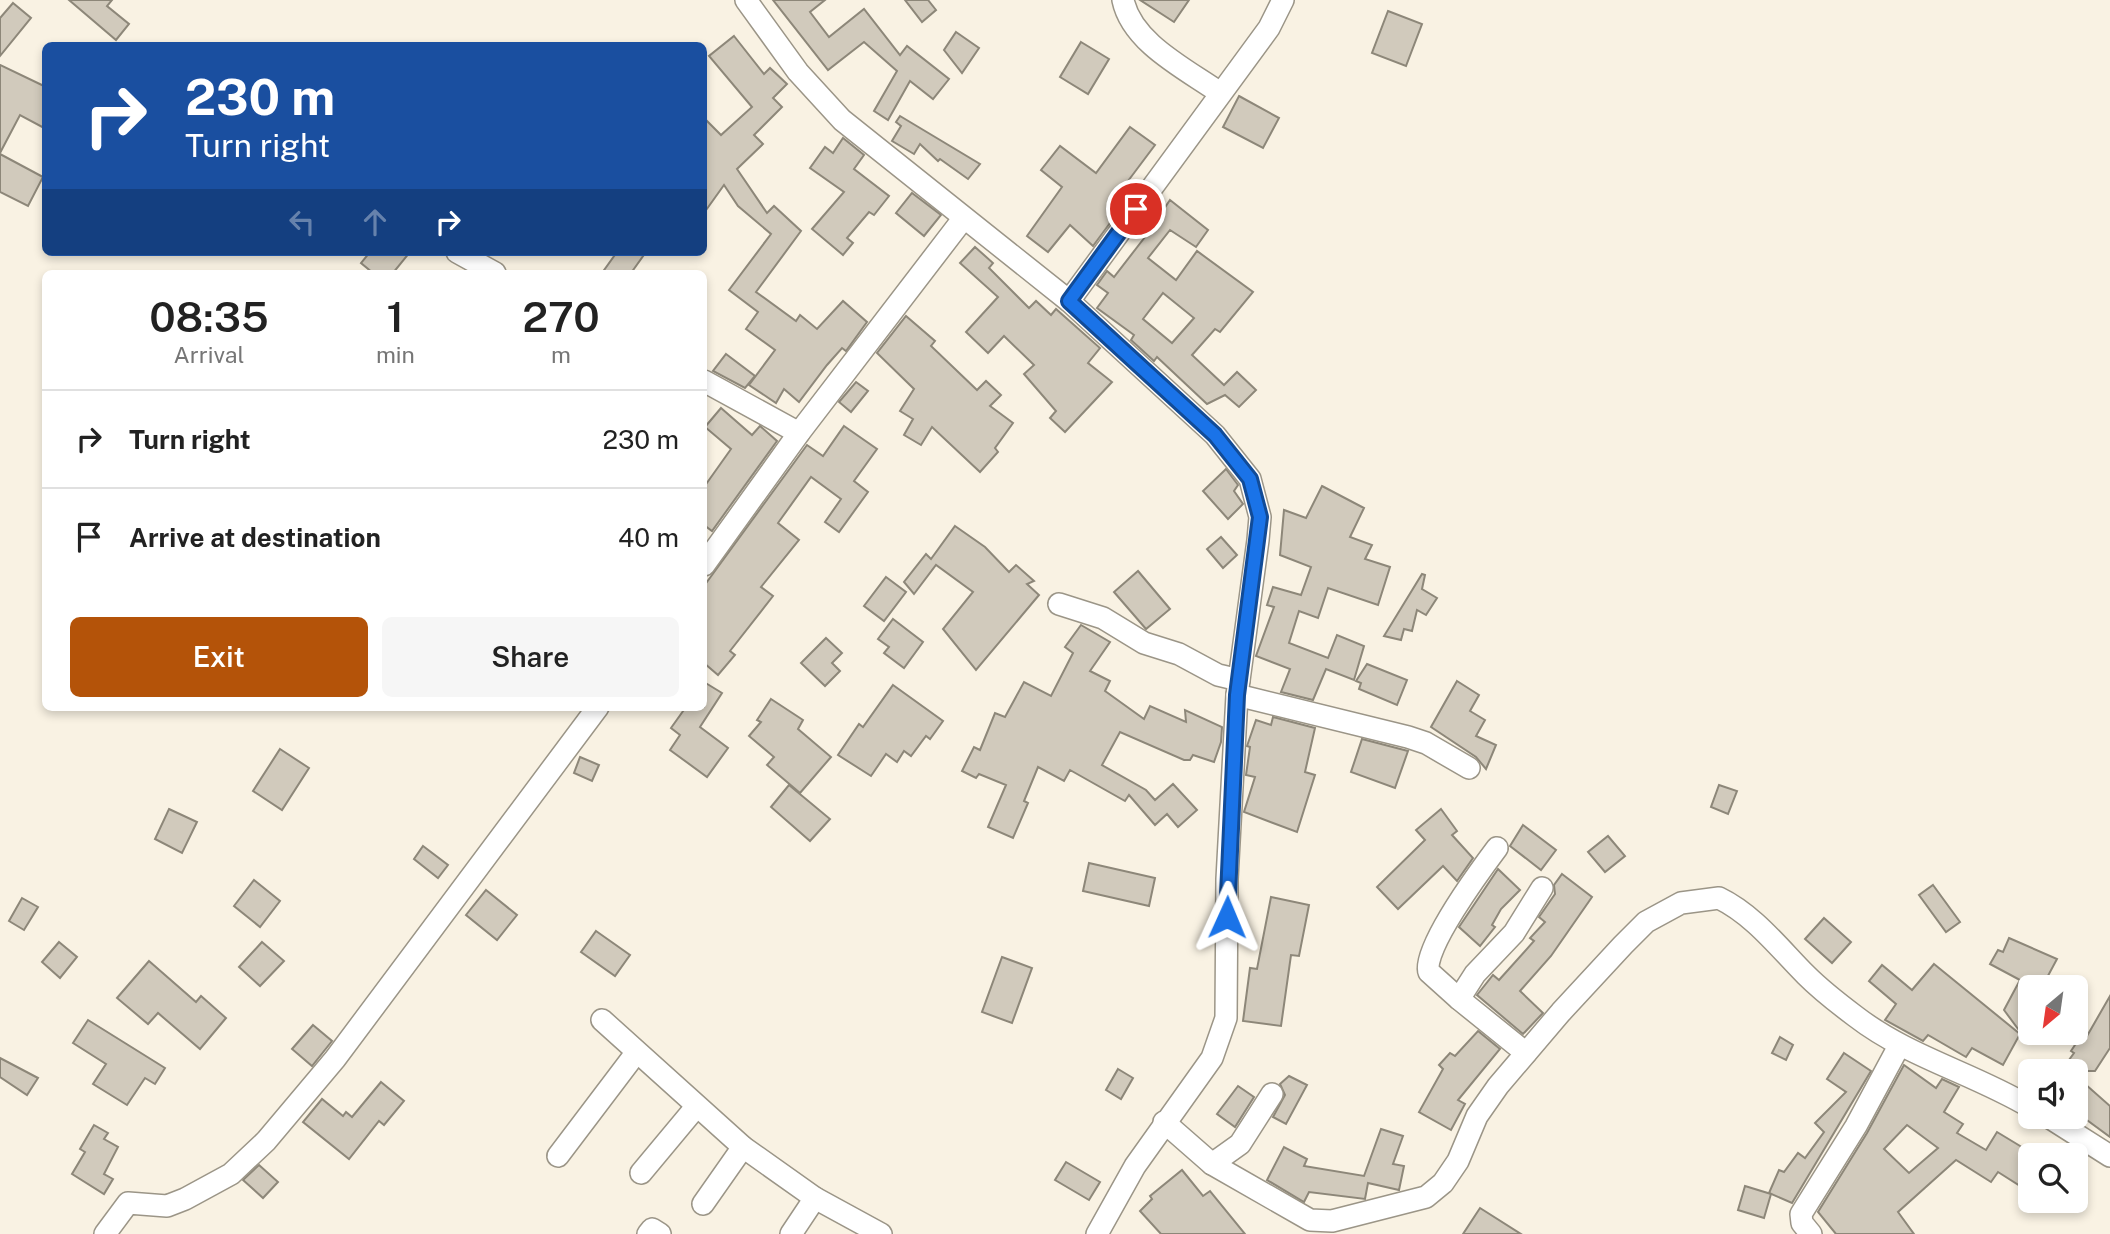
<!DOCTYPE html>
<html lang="en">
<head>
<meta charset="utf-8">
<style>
  :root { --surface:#fff; --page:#f6f6f6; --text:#222; --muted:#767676; --line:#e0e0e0; --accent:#b45309 }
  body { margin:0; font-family:"Public Sans",sans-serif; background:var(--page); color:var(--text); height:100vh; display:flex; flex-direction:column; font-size:26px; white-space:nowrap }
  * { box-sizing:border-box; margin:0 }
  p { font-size:23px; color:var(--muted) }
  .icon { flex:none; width:38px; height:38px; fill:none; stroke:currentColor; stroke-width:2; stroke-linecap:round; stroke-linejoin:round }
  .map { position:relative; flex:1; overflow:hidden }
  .drawer { position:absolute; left:42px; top:270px; width:665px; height:441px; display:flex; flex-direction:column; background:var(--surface); border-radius:10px; box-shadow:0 4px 10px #0003 }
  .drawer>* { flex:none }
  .top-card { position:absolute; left:42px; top:42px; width:665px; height:214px; border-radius:10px; box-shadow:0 4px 10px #0003; background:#1a4fa0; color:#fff; overflow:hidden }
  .needle { width:46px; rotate:209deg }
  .tools { position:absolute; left:2018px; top:975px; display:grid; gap:14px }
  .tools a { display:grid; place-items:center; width:70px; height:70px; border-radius:10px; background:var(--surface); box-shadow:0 4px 10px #0003; font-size:35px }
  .pin { position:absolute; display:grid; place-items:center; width:60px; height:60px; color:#fff; margin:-30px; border:4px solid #fff; border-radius:50%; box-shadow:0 2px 7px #0007 }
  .me { position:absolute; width:77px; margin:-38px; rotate:1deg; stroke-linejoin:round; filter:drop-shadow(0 0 5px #0008) }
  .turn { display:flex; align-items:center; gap:24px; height:147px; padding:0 28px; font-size:32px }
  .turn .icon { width:91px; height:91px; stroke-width:2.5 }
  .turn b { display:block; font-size:49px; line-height:60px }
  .lanes { display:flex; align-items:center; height:66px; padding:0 28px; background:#0003; justify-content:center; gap:35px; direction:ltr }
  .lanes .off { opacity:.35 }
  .eta { display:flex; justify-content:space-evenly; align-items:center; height:119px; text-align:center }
  .eta b { font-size:42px; font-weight:600; line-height:49px }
  .button { display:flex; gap:14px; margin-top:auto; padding:14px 28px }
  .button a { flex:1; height:80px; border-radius:10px; background:var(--accent); color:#fff; font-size:28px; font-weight:600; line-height:80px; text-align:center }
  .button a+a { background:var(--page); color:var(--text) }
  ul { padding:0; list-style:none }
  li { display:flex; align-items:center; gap:21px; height:98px; padding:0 28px; border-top:2px solid var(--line) }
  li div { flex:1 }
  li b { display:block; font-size:26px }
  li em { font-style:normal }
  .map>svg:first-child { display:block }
  .building { fill:#d1cabc; stroke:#8d8779; stroke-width:2; fill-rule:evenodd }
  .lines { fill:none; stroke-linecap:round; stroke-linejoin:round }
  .minor-casing { stroke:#9b9587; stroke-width:24 }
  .minor { stroke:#fff; stroke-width:21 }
  .route-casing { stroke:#114b97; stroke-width:18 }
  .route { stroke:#1a73e8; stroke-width:12 }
</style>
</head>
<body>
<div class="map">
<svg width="2110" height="1234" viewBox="0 0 2110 1234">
  <rect width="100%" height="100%" fill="#f9f2e3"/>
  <g class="building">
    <path d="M69 0H112L107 6 129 24 116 40Z"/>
    <path d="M773 0H825L810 12 829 37 864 9 900 55 907 46 949 79 933 99 910 81 888 120 874 111 897 71 864 42 828 70Z"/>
    <path d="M905 0H928L936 10 922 22Z"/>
    <path d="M1140 0H1189L1174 22Z"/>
    <path d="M13 3 31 18 0 56V18Z"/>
    <path d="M1388 11 1422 24 1406 66 1372 53Z"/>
    <path d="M956 32 979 48 962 73 944 50Z"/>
    <path d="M734 36 764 74 770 68 787 84 773 98 782 107 754 135 763 144 737 169 767 213 774 206 801 231 756 292 796 321 800 315 817 329 843 301 867 322 846 351 842 348 827 365 799 402 784 389 776 403 749 385 775 350 746 329 758 312 729 290 771 234 738 206 724 185 704 213V118L721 135 752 107 709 56Z"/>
    <path d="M1081 42 1109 59 1088 94 1060 77Z"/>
    <path d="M0 65 46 87V129L20 115 0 153Z"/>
    <path d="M1239 96 1279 118 1263 148 1223 127Z"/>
    <path d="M900 116 980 164 968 179 940 159 938 161 920 144 914 154 892 141 901 126 896 122Z"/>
    <path d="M1130 127 1155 145 1116 197 1124 204 1093 246 1070 225 1048 252 1027 236 1062 187 1041 170 1060 146 1096 173Z"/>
    <path d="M843 138 864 155 854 169 889 196 874 215 869 212 847 238 853 243 843 255 812 229 844 192 810 168 825 147 833 153Z"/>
    <path d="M0 154 43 177 28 206 0 192Z"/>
    <path d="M912 193 941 215 924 236 896 213Z"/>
    <path d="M1170 200 1208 230 1196 247 1170 230 1148 258 1176 280 1197 251 1253 292 1220 332 1215 329 1192 355 1224 385 1237 372 1256 390 1239 407 1225 395 1207 404 1157 357 1154 361 1131 340 1134 335 1097 308 1108 293 1097 285 1107 271 1114 277 1145 237 1137 230 1147 216 1155 222ZM1163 293 1194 318 1172 343 1143 319Z"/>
    <path d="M975 247 993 263 989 268 1029 308 1036 301 1051 315 1056 309 1100 348 1088 363 1112 382 1065 432 1050 418 1056 411 1024 374 1034 365 1004 336 988 353 966 332 998 297 960 263Z"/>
    <path d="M370 252H410L393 273H373L361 263Z"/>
    <path d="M617 252H646L631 273H602Z"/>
    <path d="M906 316 935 341 931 346 977 390 986 381 1001 395 990 406 1013 423 995 448 998 452 980 472 932 427 921 445 904 435 913 419 900 411 914 389 877 353Z"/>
    <path d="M726 354 755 376 745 388 713 371Z"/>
    <path d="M856 382 868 391 851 412 839 402Z"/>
    <path d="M721 408 752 435 760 426 777 441 712 531 704 525V487L731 449 705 427Z"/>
    <path d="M844 426 877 449 854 481 868 492 839 532 825 522 841 499 811 477 778 523 799 540 761 587 773 596 730 651 735 655 718 675 704 663V586L807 445 823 456Z"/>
    <path d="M1226 469 1238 485 1234 491 1243 504 1228 519 1203 491Z"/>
    <path d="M1322 486 1364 508 1350 537 1372 545 1365 559 1390 567 1378 605 1328 588 1318 618 1299 611 1289 643 1328 658 1337 635 1364 646 1354 680 1326 669 1313 700 1281 692 1290 669 1256 656 1274 607 1267 605 1273 587 1301 595 1311 567 1280 555 1284 510 1306 518Z"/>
    <path d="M955 526 985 547 1009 572 1016 565 1034 581 1027 584 1039 595 976 670 943 629 973 592 936 565 914 594 904 582 926 554 931 559Z"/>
    <path d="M1221 537 1237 555 1223 568 1207 549Z"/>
    <path d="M1138 571 1170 609 1146 629 1114 592Z"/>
    <path d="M1422 574 1425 575 1422 589 1437 598 1426 615 1417 610 1412 631 1404 629 1401 640 1384 636Z"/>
    <path d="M886 577 906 592 884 621 864 606Z"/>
    <path d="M893 619 923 642 904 668 884 653 889 647 878 639Z"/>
    <path d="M1081 625 1110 642 1090 671 1110 681 1105 691 1144 719 1150 706 1186 722 1185 710 1222 727 1221 742 1214 762 1193 755 1190 760H1184L1120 732 1102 765 1146 790 1155 800 1173 784 1197 810 1178 827 1167 814 1155 825 1129 795 1125 801 1070 770 1064 781 1038 767 1024 801 1028 803 1013 838 988 827 1006 785 979 774 976 778 962 771 974 747 980 750 995 713 1005 717 1024 682 1051 696 1073 653 1065 647Z"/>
    <path d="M826 638 842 653 832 663 840 671 825 686 801 663Z"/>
    <path d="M1367 664 1407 680 1397 705 1359 689 1361 683 1356 681Z"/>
    <path d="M1457 681 1479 695 1470 711 1485 720 1476 736 1496 745 1486 769 1476 757 1431 727Z"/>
    <path d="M704 682 722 693 700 727 728 748 707 777 670 750 680 735 671 728 686 707H704Z"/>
    <path d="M893 685 943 721 930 739 926 736 911 756 904 751 897 762 886 754 871 776 838 755 859 724 863 727Z"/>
    <path d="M771 699 803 720 798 729 831 757 800 793 767 765 774 757 749 736 761 722 757 720Z"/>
    <path d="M1273 717 1315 728 1305 772 1315 775 1297 832 1244 812 1255 777 1246 775 1250 747 1247 746 1256 720 1271 725Z"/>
    <path d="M1362 739 1408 751 1395 788 1351 772Z"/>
    <path d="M280 749 309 768 282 810 253 791Z"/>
    <path d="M580 757 599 765 592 781 574 773Z"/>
    <path d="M789 785 830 819 810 841 771 807Z"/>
    <path d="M1719 785 1737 791 1728 814 1711 807Z"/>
    <path d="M169 809 197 822 182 853 155 839Z"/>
    <path d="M1441 809 1457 831 1452 835 1473 858 1457 881 1443 866 1398 909 1377 887 1425 840 1416 830Z"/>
    <path d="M1523 825 1556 850 1541 870 1510 846Z"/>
    <path d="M1608 836 1625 856 1605 872 1588 852Z"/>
    <path d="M423 846 448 865 438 878 414 859Z"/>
    <path d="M1089 863 1155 878 1149 906 1083 891Z"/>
    <path d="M1498 869 1520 890 1501 909 1492 925 1495 927 1480 946 1459 927Z"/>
    <path d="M1562 874 1592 897 1551 956 1520 991 1543 1013 1523 1034 1477 995 1493 975 1499 980 1534 941 1530 938 1545 922 1539 917 1555 894 1554 885Z"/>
    <path d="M254 880 280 901 260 927 234 906Z"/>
    <path d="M1933 885 1960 922 1946 932 1919 895Z"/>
    <path d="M486 890 517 915 497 940 466 915Z"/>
    <path d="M1271 897 1309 905 1299 956 1291 955 1281 1026 1243 1021 1250 968 1257 969Z"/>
    <path d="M22 898 38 907 24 930 9 921Z"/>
    <path d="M1824 918 1851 942 1832 963 1805 939Z"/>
    <path d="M596 931 630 955 615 976 581 952Z"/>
    <path d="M2009 938 2057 959 2042 987H2030V1016L2021 1033 2004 1010 2020 980 1990 964 1998 950 2003 952Z"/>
    <path d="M59 942 77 957 60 978 42 962Z"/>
    <path d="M262 942 284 961 260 986 239 967Z"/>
    <path d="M1002 957 1032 968 1012 1023 982 1012Z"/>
    <path d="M149 961 196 1002 201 996 226 1018 200 1049 158 1013 148 1024 117 998Z"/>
    <path d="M1934 964 2020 1034 2003 1065 1972 1048 1966 1057 1928 1035 1923 1041 1885 1020 1896 1004 1869 981 1882 965 1912 990Z"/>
    <path d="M2110 996V1048L2095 1071H2061L2074 1053 2071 1051 2083 1033 2087 1036Z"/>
    <path d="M88 1020 165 1068 155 1084 145 1078 127 1105 93 1084 106 1064 73 1043Z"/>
    <path d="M313 1025 332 1041 312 1066 292 1049Z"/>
    <path d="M1478 1031 1500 1049 1458 1100 1465 1104 1451 1130 1419 1112 1443 1069 1439 1065 1450 1053 1455 1056Z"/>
    <path d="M1780 1037 1793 1045 1786 1060 1772 1053Z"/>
    <path d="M1844 1053 1871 1071 1792 1203 1769 1193 1779 1170 1784 1172 1798 1153 1805 1158 1824 1132 1815 1123 1846 1092 1827 1079Z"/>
    <path d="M0 1058 38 1078 27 1095 0 1077Z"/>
    <path d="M1904 1065 1936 1088 1942 1079 1959 1087 1944 1112 1963 1124 1957 1133 1986 1150 1997 1132 2030 1152V1181L2025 1189 1998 1172 1991 1182 1956 1160 1898 1212 1914 1234H1836L1818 1212 1867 1133ZM1907 1125 1938 1148 1909 1173 1884 1149Z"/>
    <path d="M1118 1069 1133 1078 1121 1099 1106 1090Z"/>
    <path d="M1289 1076 1307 1085 1286 1124 1273 1117 1285 1095 1280 1084Z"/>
    <path d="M2076 1076 2110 1106V1137L2076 1112Z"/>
    <path d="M381 1082 404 1101 384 1125 379 1121 349 1159 303 1122 322 1099 343 1116 346 1112 352 1117Z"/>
    <path d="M1238 1086 1254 1097 1235 1127 1217 1114Z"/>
    <path d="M94 1125 108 1133 104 1139 118 1147 104 1174 113 1179 104 1194 72 1174 85 1152 80 1149Z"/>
    <path d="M1381 1129 1403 1136 1393 1164 1404 1166 1399 1190 1368 1183 1365 1199 1309 1192 1304 1202 1267 1180 1284 1147 1307 1159 1304 1166 1364 1176Z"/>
    <path d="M1066 1162 1100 1182 1089 1200 1055 1180Z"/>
    <path d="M259 1165 278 1182 263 1198 243 1180Z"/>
    <path d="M1182 1170 1203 1196 1210 1191 1245 1234H1161L1140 1211 1152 1199 1150 1196Z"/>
    <path d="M1745 1186 1771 1194 1764 1218 1738 1210Z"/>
    <path d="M1480 1208 1521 1234H1463Z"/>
  </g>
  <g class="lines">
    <g class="minor-casing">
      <g id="minor">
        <path d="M746 0 798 72 842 120 1069 301 1215 435 1250 479 1260 517 1258 540 1237 695 1227 879 1226 1018 1212 1058 1135 1166 1097 1234"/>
        <path d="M1123 0C1132 43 1186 69 1220 93"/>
        <path d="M457 252 495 273"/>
        <path d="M1069 301 1269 28 1283 0"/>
        <path d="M704 381 799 433"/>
        <path d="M704 565 799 433 963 219"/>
        <path d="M1059 604 1103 618 1144 643 1179 654 1218 675 1239 680"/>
        <path d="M1237 695 1408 737 1426 743 1469 768"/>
        <path d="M1459 999 1429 972C1420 952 1482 868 1497 848"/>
        <path d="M602 1020 743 1147 815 1198 881 1234"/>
        <path d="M1526 1053 1459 999 1475 974 1514 933 1542 888"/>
        <path d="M2047 1116 2110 1156"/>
        <path d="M1164 1122 1212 1164 1310 1220 1332 1221 1426 1197 1443 1183 1458 1161 1477 1116 1498 1086 1561 1012 1623 945 1646 922 1681 903 1719 898C1754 915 1779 948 1806 975 1821 990 1839 1004 1855 1016 1908 1057 1973 1073 2030 1107"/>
        <path d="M558 1156 636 1053"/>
        <path d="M1212 1164 1240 1144 1272 1094"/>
        <path d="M641 1173 696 1107"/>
        <path d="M703 1204 743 1147"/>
        <path d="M105 1234 128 1203 167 1206 185 1199 231 1174 266 1141 335 1059 598 707"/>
        <path d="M648 1234 652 1229 660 1234"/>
        <path d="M791 1234 815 1198"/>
        <path d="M1811 1234 1802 1223 1801 1214 1856 1126 1899 1046"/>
      </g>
    </g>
    <use href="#minor" class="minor"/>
  </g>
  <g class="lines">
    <g class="route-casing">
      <path id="route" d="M1136 209 1069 301 1215 435 1250 479 1260 517 1237 695 1227 917"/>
    </g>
    <use href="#route" class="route"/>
  </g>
</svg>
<div class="tools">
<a><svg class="needle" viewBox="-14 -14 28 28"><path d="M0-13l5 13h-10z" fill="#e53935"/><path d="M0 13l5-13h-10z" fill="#767676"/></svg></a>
<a><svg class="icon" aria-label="sound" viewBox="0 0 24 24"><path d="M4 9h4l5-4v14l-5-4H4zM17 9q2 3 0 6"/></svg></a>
<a><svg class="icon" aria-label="search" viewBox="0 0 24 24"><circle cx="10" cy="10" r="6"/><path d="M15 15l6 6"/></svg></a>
</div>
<div class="pin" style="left:1136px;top:209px;background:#d93025"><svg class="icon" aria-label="arrive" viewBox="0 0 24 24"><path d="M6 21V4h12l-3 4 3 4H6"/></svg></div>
<svg class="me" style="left:1227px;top:917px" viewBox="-20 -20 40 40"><path d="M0-17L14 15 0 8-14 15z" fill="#1a73e8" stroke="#fff" stroke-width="4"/></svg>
<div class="top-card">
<div class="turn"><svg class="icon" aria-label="right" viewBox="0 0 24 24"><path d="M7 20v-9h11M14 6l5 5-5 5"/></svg><div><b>230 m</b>Turn right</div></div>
<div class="lanes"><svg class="icon off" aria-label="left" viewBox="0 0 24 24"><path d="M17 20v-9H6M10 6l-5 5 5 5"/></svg><svg class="icon off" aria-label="ahead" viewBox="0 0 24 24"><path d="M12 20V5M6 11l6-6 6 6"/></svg><svg class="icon" aria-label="right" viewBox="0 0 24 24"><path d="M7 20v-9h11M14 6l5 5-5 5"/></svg></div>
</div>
<section class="drawer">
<div class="eta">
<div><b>08:35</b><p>Arrival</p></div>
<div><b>1</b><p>min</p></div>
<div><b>270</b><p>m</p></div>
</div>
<ul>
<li><svg class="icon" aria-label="right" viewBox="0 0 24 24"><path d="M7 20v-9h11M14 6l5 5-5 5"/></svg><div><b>Turn right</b></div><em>230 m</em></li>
<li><svg class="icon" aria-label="arrive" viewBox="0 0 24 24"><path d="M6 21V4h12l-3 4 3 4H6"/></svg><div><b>Arrive at destination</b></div><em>40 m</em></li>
</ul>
<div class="button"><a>Exit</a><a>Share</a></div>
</section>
</div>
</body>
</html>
